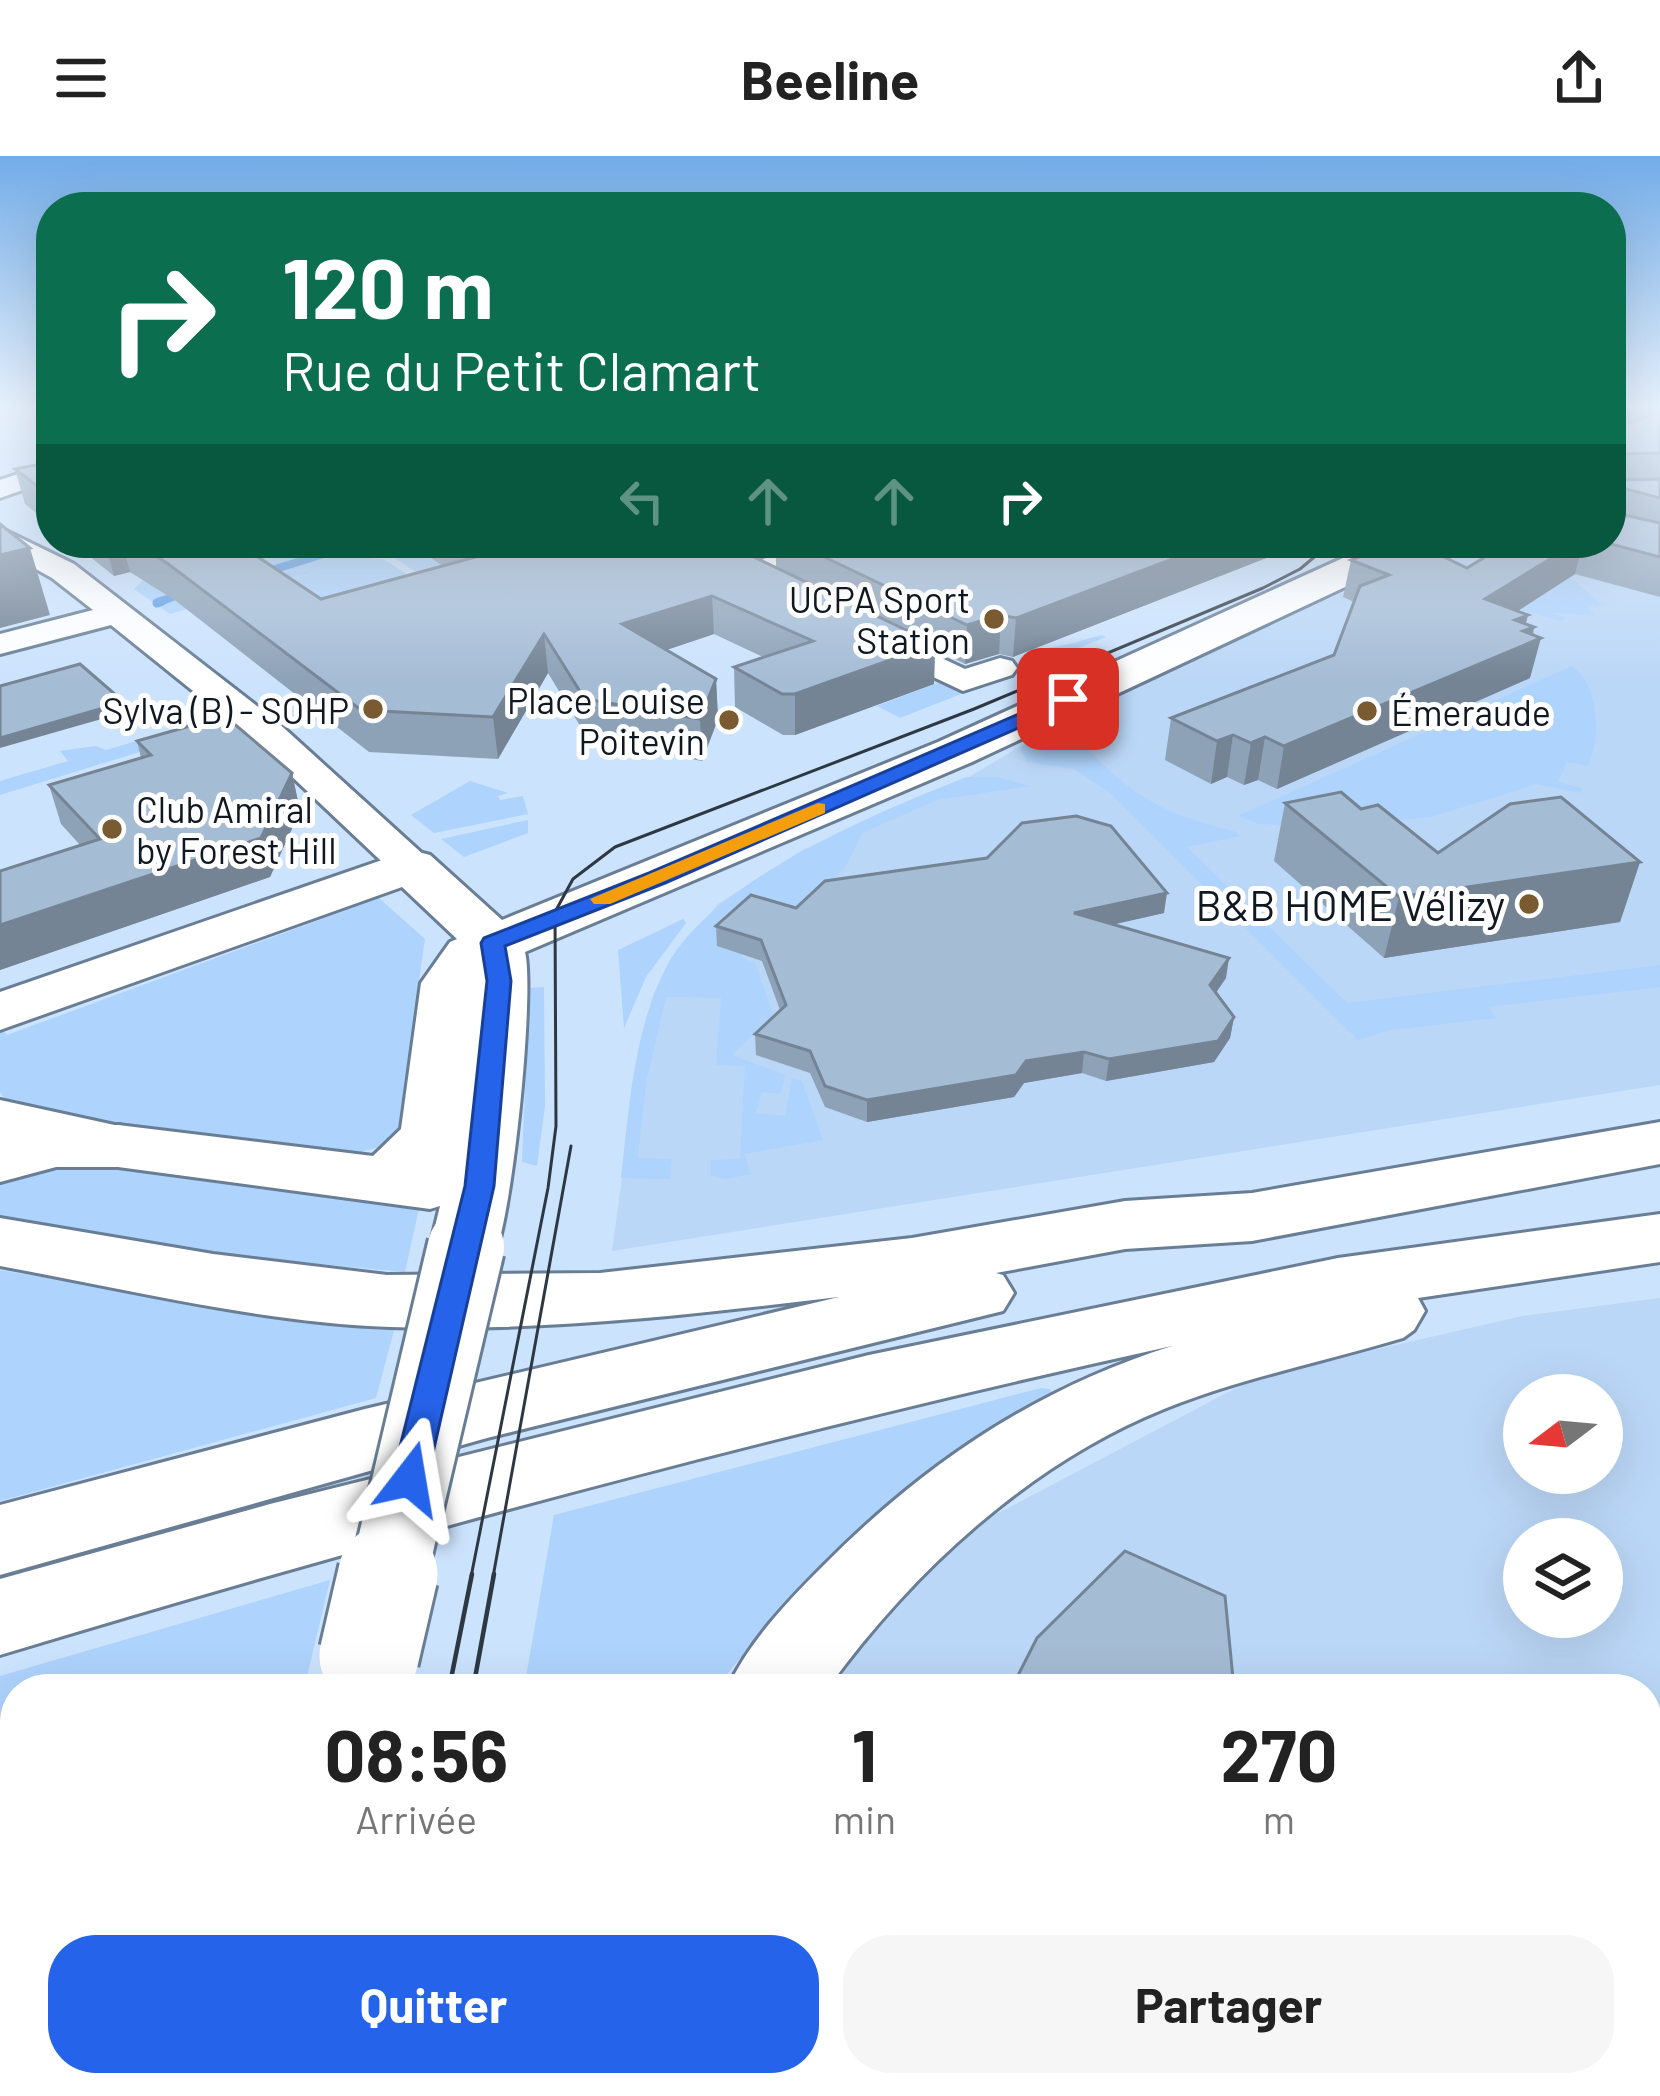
<!DOCTYPE html>
<html lang="fr">
<head>
<meta charset="utf-8">
<style>
  :root { --surface:#fff; --page:#f6f6f6; --text:#222; --muted:#767676; --accent:#2563eb }
  body { margin:0; font-family:Barlow,sans-serif; background:var(--page); color:var(--text); height:100vh; display:flex; flex-direction:column; font-size:45px; white-space:nowrap }
  * { box-sizing:border-box; margin:0 }
  p { font-size:39px; color:var(--muted) }
  .icon { flex:none; width:66px; height:66px; fill:none; stroke:currentColor; stroke-width:2; stroke-linecap:round; stroke-linejoin:round }
  .map { position:relative; flex:1; overflow:hidden }
  .side { position:absolute; left:0px; top:1518px; width:1662px; height:423px; display:flex; flex-direction:column; background:var(--surface); border-radius:48px 48px 0 0; box-shadow:0 12px 48px #0002 }
  .side>* { flex:none }
  .guide { position:absolute; left:36px; top:36px; width:1590px; height:366px; border-radius:48px; box-shadow:0 12px 48px #0002; background:#0b6e4f; color:#fff; overflow:hidden }
  .needle { width:78px; rotate:254deg }
  .controls { position:absolute; left:1503px; top:1218px; display:grid; gap:24px }
  .controls a { display:grid; place-items:center; width:120px; height:120px; border-radius:50%; background:var(--surface); box-shadow:0 12px 48px #0002; font-size:60px }
  .pin { position:absolute; display:grid; place-items:center; width:102px; height:102px; color:#fff; margin:-51px; border-radius:24px; box-shadow:0 6px 18px #0006 }
  .me { position:absolute; width:132px; margin:-66px; rotate:14deg; stroke-linejoin:round; filter:drop-shadow(0 0 9px #0008) }
  .turn { display:flex; align-items:center; gap:42px; height:252px; padding:0 48px; font-size:54px }
  .turn .icon { width:156px; height:156px; stroke-width:2.5 }
  .turn b { display:block; font-size:84px; line-height:102px }
  .lanes { display:flex; align-items:center; height:114px; padding:0 48px; background:#0003; justify-content:center; gap:60px; direction:ltr }
  .lanes .off { opacity:.35 }
  .eta { display:flex; justify-content:space-evenly; align-items:center; height:204px; text-align:center }
  .eta b { font-size:72px; font-weight:700; line-height:84px }
  .cta { display:flex; gap:24px; margin-top:auto; padding:24px 48px }
  .cta a { flex:1; height:138px; border-radius:48px; background:var(--accent); color:#fff; font-size:48px; font-weight:700; line-height:138px; text-align:center }
  .cta a+a { background:var(--page); color:var(--text) }
  header { display:flex; justify-content:space-between; align-items:center; height:156px; padding:0 48px; background:var(--surface); font-size:54px; font-weight:700 }
  .map>svg:first-child { display:block }
  .built { fill:#bbd7f7; fill-rule:evenodd }
  .green { fill:#aed3fc }
  .lines { fill:none; stroke-linecap:round; stroke-linejoin:round }
  .stream-far1 { stroke:#62a1e5; stroke-width:8 }
  .stream { stroke:#62a1e5; stroke-width:9 }
  .pedestrian-casing { stroke:#697e95; stroke-width:6 }
  .minor-casing { stroke:#697e95; stroke-width:6 }
  .tertiary-casing { stroke:#697e95; stroke-width:6 }
  .secondary-casing { stroke:#697e95; stroke-width:6 }
  .trunk-casing { stroke:#697e95; stroke-width:6 }
  .pedestrian { fill:#fff; fill-rule:evenodd }
  .minor { fill:#fff; fill-rule:evenodd }
  .tertiary { fill:#fff; fill-rule:evenodd }
  .secondary { fill:#fff; fill-rule:evenodd }
  .trunk { fill:#fff; fill-rule:evenodd }
  .tram-far1 { stroke:#2d3843; stroke-width:3 }
  .tram { stroke:#2d3843; stroke-width:4.5 }
  .secondary-bridge-far1-casing { stroke:#697e95; stroke-width:82; stroke-linecap:butt }
  .secondary-bridge-casing { stroke:#697e95; stroke-width:105; stroke-linecap:butt }
  .secondary-bridge-far1 { stroke:#fff; stroke-width:76 }
  .secondary-bridge { stroke:#fff; stroke-width:99 }
  .wall { fill:#8ea2b7; fill-rule:evenodd }
  .shaded-wall { fill:#748495 }
  .building { fill:#a5bcd5; stroke:#748495; stroke-width:3 }
  .route { fill:#2563eb; stroke:#184099; stroke-width:3 }
  .slow { fill:#f59e0b }
  .poi-dot { fill:#7a5a30; stroke:#fff; stroke-width:4.5 }
  .labels { text-anchor:middle; dominant-baseline:central; stroke-width:10; stroke-linejoin:round; paint-order:stroke }
  .far-poi-label { font-size:36px; fill:#101821; stroke:#fff; text-anchor:end }
  .poi-label { font-size:42px; fill:#101821; stroke:#fff; text-anchor:end }
</style>
</head>
<body>
<header><svg class="icon" aria-label="menu" viewBox="0 0 24 24"><path d="M4 6h16M4 12h16M4 18h16"/></svg>Beeline<svg class="icon" aria-label="share" viewBox="0 0 24 24"><path d="M12 15V3M7 8l5-5 5 5M5 13v7h14v-7"/></svg></header>
<div class="map">
<svg width="1660" height="1940" viewBox="0 0 1660 1940">
  <rect width="100%" height="100%" fill="#cce3fd"/>
  <g class="built">
    <path d="M1449 387H1609L1660 400V929L612 1095 639 898 653 840 670 804 718 748 802 694 969 621 1064 564 1256 472 1399 414Z"/>
    <path d="M1660 1142V1940H640L644 1926H1647V1533H821L833 1508 985 1364 1257 1221 1522 1160ZM1524 1239H1602V1317H1524ZM1524 1383H1602V1461H1524Z"/>
  </g>
  <g class="green">
    <path d="M279 387H424L407 393 414 392 450 414 455 442 387 397 369 402 383 403 416 424 328 482 258 434 323 414 170 458 134 433 146 421 162 425 280 395 272 388Z"/>
    <path d="M1570 421 1602 449 1587 450 1596 460 1553 457 1566 462 1561 465 1483 443 1529 448Z"/>
    <path d="M1101 479 1106 481 900 562 877 550 940 526 957 535 984 524 981 521 1047 496 1041 493C1065 490 1077 486 1101 479Z"/>
    <path d="M1572 510C1600 530 1601 581 1588 610L1567 606 1558 626 1582 632 1580 637 1537 628 1431 661 1331 671 1259 668 1238 660Z"/>
    <path d="M1071 562 1073 568 1062 573 1085 585 1103 578 1113 584 1087 588V592C1134 643 1170 660 1237 676L1240 680 1187 691 1347 847 1660 809V831L1488 851 1496 862 1391 874 1358 884 1109 636 1074 613 1027 606 1020 592Z"/>
    <path d="M210 563 221 571 0 639V625L68 605 60 595 96 590 106 594 171 575 177 579 192 574 187 570Z"/>
    <path d="M967 621H996L1030 630 937 644 862 677 845 712 741 801 755 807 779 875 761 871 732 899 785 919 781 938 762 936 756 957 785 960 792 922 802 925 823 984 744 998 751 1018 726 1023 711 1019V1004L740 1003 745 910 716 909 721 842 666 841 646 927 638 1002 672 1003 670 1023 621 1022C629 953 634 870 668 808 714 724 879 655 967 621Z"/>
    <path d="M470 625 508 637 498 640 500 644 523 640 528 658 434 677 411 659Z"/>
    <path d="M528 664V677L464 701 441 683Z"/>
    <path d="M379 742 425 783 417 838 438 837 424 955 389 988 344 1001 15 958 0 936V871L7 879Z"/>
    <path d="M683 763 686 767 646 821 624 872 618 794Z"/>
    <path d="M544 831 545 950 537 1010 522 1006 529 832Z"/>
    <path d="M34 999 420 1048 405 1116 256 1102 0 1063V1027Z"/>
    <path d="M0 1114 249 1155 396 1167 376 1242 0 1345Z"/>
    <path d="M1041 1232 1050 1233 1054 1241C1008 1270 958 1297 914 1329 836 1385 775 1459 715 1533H524L554 1359Z"/>
    <path d="M330 1424 304 1533H15V1907L0 1914V1520Z"/>
  </g>
  <g class="lines">
    <g class="stream-far1">
      <path d="M259 418 353 389"/>
      <path d="M157 447 185 436"/>
    </g>
    <path class="stream" d="M157 447 162 445"/>
    <g class="pedestrian-casing">
      <path id="pedestrian" d="M808 387H843L742 422 730 415Z"/>
    </g>
    <g class="minor-casing">
      <g id="minor">
        <path d="M51 307V324L0 342V324Z"/>
        <path d="M0 372 74 408 275 564 426 701 432 710 426 719 411 722 396 719 249 580 111 469 0 498V478L93 454 52 422 0 393Z"/>
        <path d="M875 471 965 513 1000 502 1012 505 1017 512 1012 519 963 535 863 488 858 481Z"/>
      </g>
    </g>
    <g class="tertiary-casing">
      <path id="tertiary" d="M0 944 142 975 151 990 142 1005 118 1011 0 986Z"/>
    </g>
    <g class="secondary-casing">
      <g id="secondary">
        <path d="M1376 387H1427L1422 395 972 606 525 796C535 836 512 1073 491 1108L466 1115 441 1108 430 1091 440 1050 430 1053 118 1011 94 1005 85 990 94 975 118 969 373 1000 401 973 421 827 450 786 457 783 402 731 0 874V836L411 694 430 699 502 764 938 586Z"/>
        <path d="M144 1926H256L251 1940H138Z"/>
      </g>
    </g>
    <g class="trunk-casing">
      <g id="trunk">
        <path d="M1660 966V1008L1252 1085 1125 1093 996 1117 1003 1119 1014 1137 1003 1155 487 1282 0 1419V1349L365 1253 839 1141C689 1159 541 1176 390 1171 264 1167 125 1133 0 1110V1062L213 1098 387 1119 600 1117 912 1082 1125 1045 1252 1037Z"/>
        <path d="M56 969H118L142 975 151 990 142 1005 118 1011H56L0 1026V982Z"/>
        <path d="M1660 1058V1106L1418 1142 1425 1155 1414 1174 1403 1182C1323 1206 1241 1222 1164 1253 1028 1308 912 1416 827 1533H727C749 1486 786 1447 823 1410 924 1308 1035 1233 1172 1190 777 1277 387 1382 0 1499V1423L270 1348 869 1199 1338 1102Z"/>
        <path d="M15 1885V1926H104L99 1940H0V1891Z"/>
        <path d="M521 1926H631L627 1940H515Z"/>
      </g>
    </g>
    <use href="#pedestrian" class="pedestrian"/>
    <use href="#minor" class="minor"/>
    <use href="#tertiary" class="tertiary"/>
    <use href="#secondary" class="secondary"/>
    <use href="#trunk" class="trunk"/>
    <g class="tram-far1">
      <path d="M471 1421 548 1032 556 970 555 756 573 723 615 691 974 553 1263 432 1300 413 1331 387"/>
      <path d="M493 1421 571 990"/>
    </g>
    <g class="tram">
      <path d="M449 1533 472 1418"/>
      <path d="M473 1533 494 1418"/>
      <path d="M292 1940 299 1926"/>
      <path d="M324 1940 331 1926"/>
    </g>
    <g class="secondary-bridge-far1-casing">
      <path id="secondary-bridge-far1" d="M388 1421 466 1091"/>
    </g>
    <g class="secondary-bridge-casing">
      <path id="secondary-bridge" d="M369 1500 388 1418"/>
    </g>
    <use href="#secondary-bridge-far1" class="secondary-bridge-far1"/>
    <use href="#secondary-bridge" class="secondary-bridge"/>
  </g>
  <g class="wall">
    <path d="M1611 252H1660V441L1575 418 1517 455 1528 459 1525 468 1534 471 1530 522 1277 633 1258 624 1244 629 1227 621 1211 628 1165 604 1171 562 1334 499 1354 446 1343 441 1351 404 1467 412 1508 387H1611Z"/>
    <path d="M51 306V369L25 348 15 313Z"/>
    <path d="M73 387H246L240 388 321 443 443 410 408 387H1292V392L1013 501 999 498 965 508 935 493 934 528 795 579H783L735 551 734 511 763 501 714 478 666 494 716 523 718 563 702 605 595 585 585 578 548 517 498 603 369 596 176 445 130 416 114 420ZM776 394V412L755 401Z"/>
    <path d="M137 585 292 617 300 655 270 721 0 814V715L80 689 61 668 49 629 141 602Z"/>
    <path d="M1285 647 1361 653 1438 697 1640 706 1620 766 1384 802 1274 705Z"/>
    <path d="M796 752 1164 757 1113 768 1226 822 1216 837 1234 861 1230 882 1214 906 1106 925 1082 917 1024 927 1014 941 867 966 825 951 810 917 756 899 755 878 780 854 762 805 717 790 716 770Z"/>
  </g>
  <g class="shaded-wall">
    <path d="M1614 252H1660V256L1611 274Z"/>
    <path d="M1622 332 1612 368 1611 369V349L1616 337Z"/>
    <path d="M105 387H122L130 416 114 420Z"/>
    <path d="M751 387H776V394L752 402Z"/>
    <path d="M1215 387H1292V392L1013 501 1016 462Z"/>
    <path d="M1576 387H1583L1575 418 1476 482 1485 443Z"/>
    <path d="M30 392 50 459 0 472V399Z"/>
    <path d="M712 440 714 478 625 508 622 468Z"/>
    <path d="M1001 459 999 498 965 508 967 469Z"/>
    <path d="M1528 459 1524 475 1534 471 1530 487 1541 482 1530 522 1277 633 1284 590 1515 464Z"/>
    <path d="M544 478 548 517 498 603 493 561Z"/>
    <path d="M935 488 934 528 795 579V538Z"/>
    <path d="M716 523 718 563 702 605 700 563Z"/>
    <path d="M124 546 126 556 0 592V582Z"/>
    <path d="M1233 579 1227 621 1211 628 1217 585Z"/>
    <path d="M1265 581 1258 624 1244 629 1251 587Z"/>
    <path d="M292 617 300 655 270 721 0 814V769Z"/>
    <path d="M1640 706 1620 766 1384 802 1399 741Z"/>
    <path d="M1167 737 1164 757 1072 778 1074 757Z"/>
    <path d="M1229 802 1226 822 1206 850 1210 829Z"/>
    <path d="M1234 861 1230 882 1214 906 1106 925 1109 903Z"/>
    <path d="M1084 896 1082 917 1024 927 1014 941 867 966V944L1026 905Z"/>
  </g>
  <g class="building">
    <path d="M1611 252H1617L1618 271 1660 256V297L1620 298 1616 303 1621 324 1660 323V342L1622 332 1616 337 1617 347 1611 349Z"/>
    <path d="M51 306V341L15 313Z"/>
    <path d="M1611 356 1660 367V401L1607 387H1611Z"/>
    <path d="M0 368 30 392 0 399Z"/>
    <path d="M134 387H237L321 443 483 399 462 387H725L935 488 795 538H782L734 511 813 485 712 440 622 468 716 523 700 563 591 544 581 537 544 478 493 561 361 554 167 407Z"/>
    <path d="M795 387H1215L1016 462 1001 459 967 469Z"/>
    <path d="M1396 387H1415L1467 412 1508 387H1576L1485 443 1528 459 1515 464 1534 471 1523 475 1541 482 1284 590 1265 581 1251 587 1233 579 1217 585 1171 562 1334 499 1360 430 1389 419 1351 404Z"/>
    <path d="M80 508 124 546 0 582V530Z"/>
    <path d="M225 560 292 617 261 682 0 769V715L100 683 49 629 151 599 137 585Z"/>
    <path d="M1341 636 1361 653 1378 649 1438 697 1510 648 1561 641 1640 706 1399 741 1285 647Z"/>
    <path d="M1076 660 1111 670 1167 737 1074 757 1229 802 1210 829 1234 861 1218 885 1109 903 1084 896 1026 905 1016 919 867 944 825 930 810 895 755 878 786 849 761 784 716 770 751 739 796 752 825 725 987 702 1022 667Z"/>
    <path d="M1125 1395 1225 1440 1234 1533H1011L1037 1482Z"/>
    <path d="M937 1926H1272L1273 1940H937Z"/>
  </g>
  <linearGradient id="sky" x2="0" y2="1"><stop stop-color="#72ace7"/><stop offset="0.48" stop-color="#e8f2fe"/><stop offset="1" stop-color="#e8f2fe" stop-opacity="0"/></linearGradient>
  <rect width="1660" height="524" fill="url(#sky)"/>
  <path class="route" d="M1068 537 1078 543 1075 547 665 727 505 790 511 825 494 1030 427 1323 422 1333 410 1337 397 1333 392 1323 465 1030 487 825 481 787 484 782 649 717Z"/>
  <path class="slow" d="M818 647 825 648V657L610 748H594L590 743Z"/>
  <g class="poi-dot">
    <circle cx="994" cy="463" r="12"/>
    <circle cx="373" cy="553" r="12"/>
    <circle cx="1367" cy="555" r="12"/>
    <circle cx="729" cy="564" r="12"/>
    <circle cx="112" cy="673" r="12"/>
    <circle cx="1529" cy="748" r="12"/>
  </g>
  <g class="labels">
    <g class="far-poi-label">
      <text x="970" y="442">UCPA Sport<tspan x="970" dy="41">Station</tspan></text>
      <text x="705" y="543">Place Louise<tspan x="705" dy="41">Poitevin</tspan></text>
      <text x="349" y="553">Sylva (B) - SOHP</text>
      <text x="1391" y="555" text-anchor="start">Émeraude</text>
      <text x="136" y="652" text-anchor="start">Club Amiral<tspan x="136" dy="41">by Forest Hill</tspan></text>
    </g>
    <g class="poi-label">
      <text x="1505" y="748">B&amp;B HOME Vélizy</text>
    </g>
  </g>
</svg>
<div class="controls">
<a><svg class="needle" viewBox="-14 -14 28 28"><path d="M0-13l5 13h-10z" fill="#e53935"/><path d="M0 13l5-13h-10z" fill="#767676"/></svg></a>
<a><svg class="icon" aria-label="layers" viewBox="0 0 24 24"><path d="M12 4l9 5-9 5-9-5zM3 14l9 5 9-5"/></svg></a>
</div>
<div class="pin" style="left:1068px;top:543px;background:#d93025"><svg class="icon" aria-label="arrive" viewBox="0 0 24 24"><path d="M6 21V4h12l-3 4 3 4H6"/></svg></div>
<svg class="me" style="left:410px;top:1323px" viewBox="-20 -20 40 40"><path d="M0-17L14 15 0 8-14 15z" fill="#2563eb" stroke="#fff" stroke-width="4"/></svg>
<div class="guide">
<div class="turn"><svg class="icon" aria-label="right" viewBox="0 0 24 24"><path d="M7 20v-9h11M14 6l5 5-5 5"/></svg><div><b>120 m</b>Rue du Petit Clamart</div></div>
<div class="lanes"><svg class="icon off" aria-label="left" viewBox="0 0 24 24"><path d="M17 20v-9H6M10 6l-5 5 5 5"/></svg><svg class="icon off" aria-label="ahead" viewBox="0 0 24 24"><path d="M12 20V5M6 11l6-6 6 6"/></svg><svg class="icon off" aria-label="ahead" viewBox="0 0 24 24"><path d="M12 20V5M6 11l6-6 6 6"/></svg><svg class="icon" aria-label="right" viewBox="0 0 24 24"><path d="M7 20v-9h11M14 6l5 5-5 5"/></svg></div>
</div>
<section class="side">
<div class="eta">
<div><b>08:56</b><p>Arrivée</p></div>
<div><b>1</b><p>min</p></div>
<div><b>270</b><p>m</p></div>
</div>
<div class="cta"><a>Quitter</a><a>Partager</a></div>
</section>
</div>
</body>
</html>
